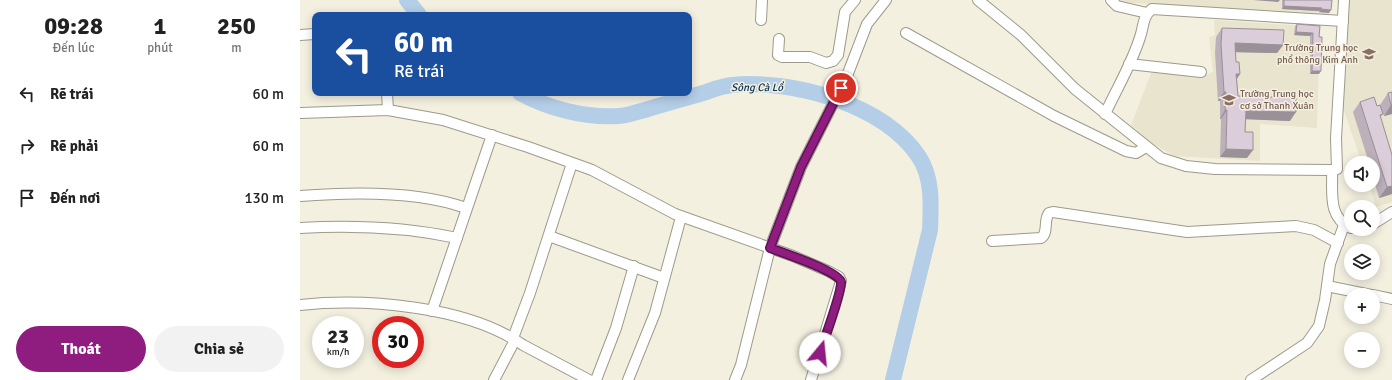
<!DOCTYPE html>
<html lang="vi">
<head>
<meta charset="utf-8">
<style>
  :root { --surface:#fff; --page:#f2f2f2; --text:#222; --muted:#767676; --accent:#8f1d7f }
  body { margin:0; font-family:Signika,sans-serif; background:var(--page); color:var(--text); height:100vh; display:flex; flex-direction:column; font-size:15px; white-space:nowrap }
  * { box-sizing:border-box; margin:0 }
  p { font-size:13px; color:var(--muted) }
  .icon { flex:none; width:22px; height:22px; fill:none; stroke:currentColor; stroke-width:2; stroke-linecap:round; stroke-linejoin:round }
  .map { position:relative; flex:1; overflow:hidden }
  .side { display:flex; flex-direction:column; background:var(--surface); width:300px }
  .side>* { flex:none }
  .hud { position:absolute; left:12px; top:12px; width:380px; height:84px; border-radius:8px; box-shadow:0 2px 10px #0003; background:#1a4fa0; color:#fff; overflow:hidden }
  .fabs { position:absolute; left:1044px; top:156px; display:grid; gap:8px }
  .fabs a { display:grid; place-items:center; width:36px; height:36px; border-radius:50%; background:var(--surface); box-shadow:0 2px 10px #0003; font-size:20px }
  .speed { position:absolute; left:12px; top:316px; display:flex; gap:8px; font-size:20px; font-weight:700; text-align:center }
  .speed>* { display:grid; place-content:center; width:52px; height:52px; border-radius:50%; background:var(--surface); box-shadow:0 2px 10px #0003; line-height:1 }
  .speed small { font-size:10px; font-weight:400 }
  .speed .limit { border:6px solid #d22; background:#fff; color:#111 }
  .pin { position:absolute; display:grid; place-items:center; width:34px; height:34px; color:#fff; margin:-17px; border:2px solid #fff; border-radius:50%; box-shadow:0 1px 4px #0007 }
  .me { position:absolute; width:44px; margin:-22px; rotate:17deg; stroke-linejoin:round; filter:drop-shadow(0 0 3px #0008) }
  .turn { display:flex; align-items:center; gap:14px; height:84px; padding:0 16px; font-size:18px }
  .turn .icon { width:52px; height:52px; stroke-width:2.5 }
  .turn b { display:block; font-size:28px; line-height:34px }
  .eta { display:flex; justify-content:space-evenly; align-items:center; height:68px; text-align:center }
  .eta b { font-size:24px; font-weight:800; line-height:28px }
  .primary-button { display:flex; gap:8px; margin-top:auto; padding:8px 16px }
  .primary-button a { flex:1; height:46px; border-radius:24px; background:var(--accent); color:#fff; font-size:16px; font-weight:800; line-height:46px; text-align:center }
  .primary-button a+a { background:var(--page); color:var(--text) }
  ul { padding:0; list-style:none }
  li { display:flex; align-items:center; gap:12px; height:52px; padding:0 16px }
  li div { flex:1 }
  li b { display:block; font-size:15px }
  li em { font-style:normal }
  main { display:flex; flex:1; min-height:0 }
  .map>svg:first-child { display:block }
  .built { fill:#e8e4cd }
  .lines { fill:none; stroke-linecap:round; stroke-linejoin:round }
  .river { stroke:#b4cee7; stroke-width:16 }
  .minor-casing { stroke:#9d9a8b; stroke-width:12 }
  .minor { stroke:#fff; stroke-width:10 }
  .wall { fill:#bcb0bb }
  .shaded-wall { fill:#999098 }
  .building { fill:#dbcdd9; stroke:#999098 }
  .route-casing { stroke:#5d1353; stroke-width:10 }
  .route { stroke:#8f1d7f; stroke-width:7 }
  .labels { text-anchor:middle; dominant-baseline:central; stroke-width:3; stroke-linejoin:round; paint-order:stroke }
  .education-label { font-size:10px; fill:#785e54; stroke:#f3f0e0; text-anchor:end }
  .water-label { font-size:11px; font-style:italic; fill:#083052; stroke:#f3f0e0 }
</style>
</head>
<body>
<main>
<section class="side">
<div class="eta">
<div><b>09:28</b><p>Đến lúc</p></div>
<div><b>1</b><p>phút</p></div>
<div><b>250</b><p>m</p></div>
</div>
<ul>
<li><svg class="icon" aria-label="left" viewBox="0 0 24 24"><path d="M17 20v-9H6M10 6l-5 5 5 5"/></svg><div><b>Rẽ trái</b></div><em>60 m</em></li>
<li><svg class="icon" aria-label="right" viewBox="0 0 24 24"><path d="M7 20v-9h11M14 6l5 5-5 5"/></svg><div><b>Rẽ phải</b></div><em>60 m</em></li>
<li><svg class="icon" aria-label="arrive" viewBox="0 0 24 24"><path d="M6 21V4h12l-3 4 3 4H6"/></svg><div><b>Đến nơi</b></div><em>130 m</em></li>
</ul>
<div class="primary-button"><a>Thoát</a><a>Chia sẻ</a></div>
</section>
<div class="map">
<svg width="1092" height="380" viewBox="0 0 1092 380">
  <rect width="100%" height="100%" fill="#f3f0e0"/>
  <g class="built">
    <path d="M817 0H1030L1029 15 817 2Z"/>
    <path d="M1049 0H1092V202L1076 207 1069 185H1073V163H1062L1043 108Z"/>
    <path d="M914 20 1020 27 1017 128 960 124V161L875 156 849 142 831 125 852 71 901 77 913 72 909 37 915 35Z"/>
  </g>
  <g class="lines">
    <g class="river">
      <path d="M107 0 119 15"/>
      <path d="M220 93C249 109 286 118 318 116 327 116 336 112 345 110 364 104 383 99 403 93 412 90 422 86 432 85 492 79 584 104 619 157 633 178 631 206 630 230L593 380"/>
    </g>
    <g class="minor-casing">
      <g id="minor">
        <path d="M678 0 721 35 775 89 861 158 886 166 915 169 1032 170C1033 192 1027 217 1051 228"/>
        <path d="M811 0 817 6 847 13"/>
        <path d="M461 20 462 0"/>
        <path d="M606 33 754 116 826 151 836 153 846 147"/>
        <path d="M0 35 15 34"/>
        <path d="M479 39 478 55 482 57H510L526 63 533 61 538 55 545 12 555 0"/>
        <path d="M829 64 901 72"/>
        <path d="M87 93 88 110"/>
        <path d="M0 113 88 110 143 120 228 147 292 170 375 214 493 256 528 271 539 277 541 281 511 380"/>
        <path d="M805 114C817 88 833 62 841 34 844 24 843 16 852 9L1043 21"/>
        <path d="M1032 170 1037 169 1036 138 1044 0"/>
        <path d="M0 196C50 192 119 191 166 208"/>
        <path d="M1073 224 1092 212"/>
        <path d="M0 228C53 225 105 227 157 238"/>
        <path d="M249 236 364 278"/>
        <path d="M692 241 741 238C749 233 743 220 749 213L753 212 887 232 996 226 1014 230 1038 243"/>
        <path d="M1027 286 1071 295"/>
        <path d="M1073 295 1092 299"/>
        <path d="M0 305C66 298 167 306 223 345L289 380"/>
        <path d="M132 311 192 135"/>
        <path d="M213 338 230 293 272 163"/>
        <path d="M194 380 215 340"/>
        <path d="M296 380 316 328 334 266"/>
        <path d="M328 380 355 313 381 217"/>
        <path d="M435 380 441 365 470 248 501 167 547 76 567 24 586 0"/>
        <path d="M951 380 1007 343 1019 326 1025 300 1030 264 1044 225"/>
      </g>
    </g>
    <use href="#minor" class="minor"/>
  </g>
  <g class="wall">
    <path d="M982 0H1032L1029 13 1019 12V11L982 9Z"/>
    <path d="M997 24 1019 37V74H1010V36L994 35 995 26Z"/>
    <path d="M922 28 983 45 977 53 935 52 936 62 940 74 937 79 938 96 990 121 946 119 945 132 947 158 920 157 921 119H920V101H918L915 53 916 37Z"/>
    <path d="M1092 92V114L1084 116 1083 114 1080 118 1092 155V194L1079 198 1073 177V163H1069L1053 112 1060 102 1077 106 1080 105 1088 93Z"/>
  </g>
  <g class="shaded-wall">
    <path d="M953 0H980L978 2Z"/>
    <path d="M984 6 1022 8 1019 11 982 9Z"/>
    <path d="M1021 9 1031 10 1029 13 1019 12Z"/>
    <path d="M996 32 1013 33 1010 36 994 35Z"/>
    <path d="M935 43 983 45 977 53 929 52Z"/>
    <path d="M1012 71H1021L1019 74H1010Z"/>
    <path d="M936 74H940L934 83Z"/>
    <path d="M924 92H926L920 101H918Z"/>
    <path d="M1091 105H1092V114L1084 116Z"/>
    <path d="M925 110H927L921 119H920Z"/>
    <path d="M946 111 996 112 990 121 940 119Z"/>
    <path d="M926 149 953 150 947 158 920 157Z"/>
    <path d="M1092 186V194L1079 198 1087 187Z"/>
  </g>
  <g class="building">
    <path d="M984 0H1032L1031 10 1021 9 1022 8 984 6Z"/>
    <path d="M997 24 1020 26 1019 37H1022L1021 71H1012L1013 33 996 32Z"/>
    <path d="M922 28 984 30 983 45 935 43 936 62H939L940 74H936L938 96 996 98V112L946 111 945 132H953V150L926 149 927 110H925L926 92H924L921 44Z"/>
    <path d="M1092 92V105H1091L1088 93Z"/>
    <path d="M1074 97 1077 106 1080 105 1083 114 1080 115 1092 155V186L1087 187 1060 102Z"/>
  </g>
  <g class="lines">
    <g class="route-casing">
      <path id="route" d="M520 353C524 339 542 293 541 282 540 272 481 252 470 248L501 167 541 88"/>
    </g>
    <use href="#route" class="route"/>
  </g>
  <defs>
    <g id="school-bare" transform="scale(1.08)"><path d="M0-5L7-2L0 1L-7-2ZM-4 1L0 2.5L4 1V4Q0 6-4 4Z" fill="#8d6e63" stroke="#f3f0e0" stroke-width="2.5" paint-order="stroke"/></g>
  </defs>
  <g fill-rule="evenodd">
    <use href="#school-bare" x="1069" y="54"/>
    <use href="#school-bare" x="929" y="100"/>
  </g>
  <g class="labels">
    <g class="education-label">
      <text x="1058" y="48">Trường Trung học<tspan x="1058" dy="12">phổ thông Kim Anh</tspan></text>
      <text x="940" y="94" text-anchor="start">Trường Trung học<tspan x="940" dy="12">cơ sở Thanh Xuân</tspan></text>
    </g>
    <g class="water-label">
      <text x="457" y="87">Sông Cà Lồ</text>
    </g>
  </g>
</svg>
<div class="fabs">
<a><svg class="icon" aria-label="sound" viewBox="0 0 24 24"><path d="M4 9h4l5-4v14l-5-4H4zM17 9q2 3 0 6"/></svg></a>
<a><svg class="icon" aria-label="search" viewBox="0 0 24 24"><circle cx="10" cy="10" r="6"/><path d="M15 15l6 6"/></svg></a>
<a><svg class="icon" aria-label="layers" viewBox="0 0 24 24"><path d="M12 4l9 5-9 5-9-5zM3 14l9 5 9-5"/></svg></a>
<a>+</a>
<a>−</a>
</div>
<div class="speed"><div>23<small>km/h</small></div><div class="limit">30</div></div>
<div class="pin" style="left:541px;top:88px;background:#d93025"><svg class="icon" aria-label="arrive" viewBox="0 0 24 24"><path d="M6 21V4h12l-3 4 3 4H6"/></svg></div>
<svg class="me" style="left:520px;top:353px" viewBox="-20 -20 40 40"><circle r="19" fill="#fff"/><path d="M0-13L10 11 0 6-10 11z" fill="#8f1d7f"/></svg>
<div class="hud">
<div class="turn"><svg class="icon" aria-label="left" viewBox="0 0 24 24"><path d="M17 20v-9H6M10 6l-5 5 5 5"/></svg><div><b>60 m</b>Rẽ trái</div></div>
</div>
</div>
</main>
</body>
</html>
